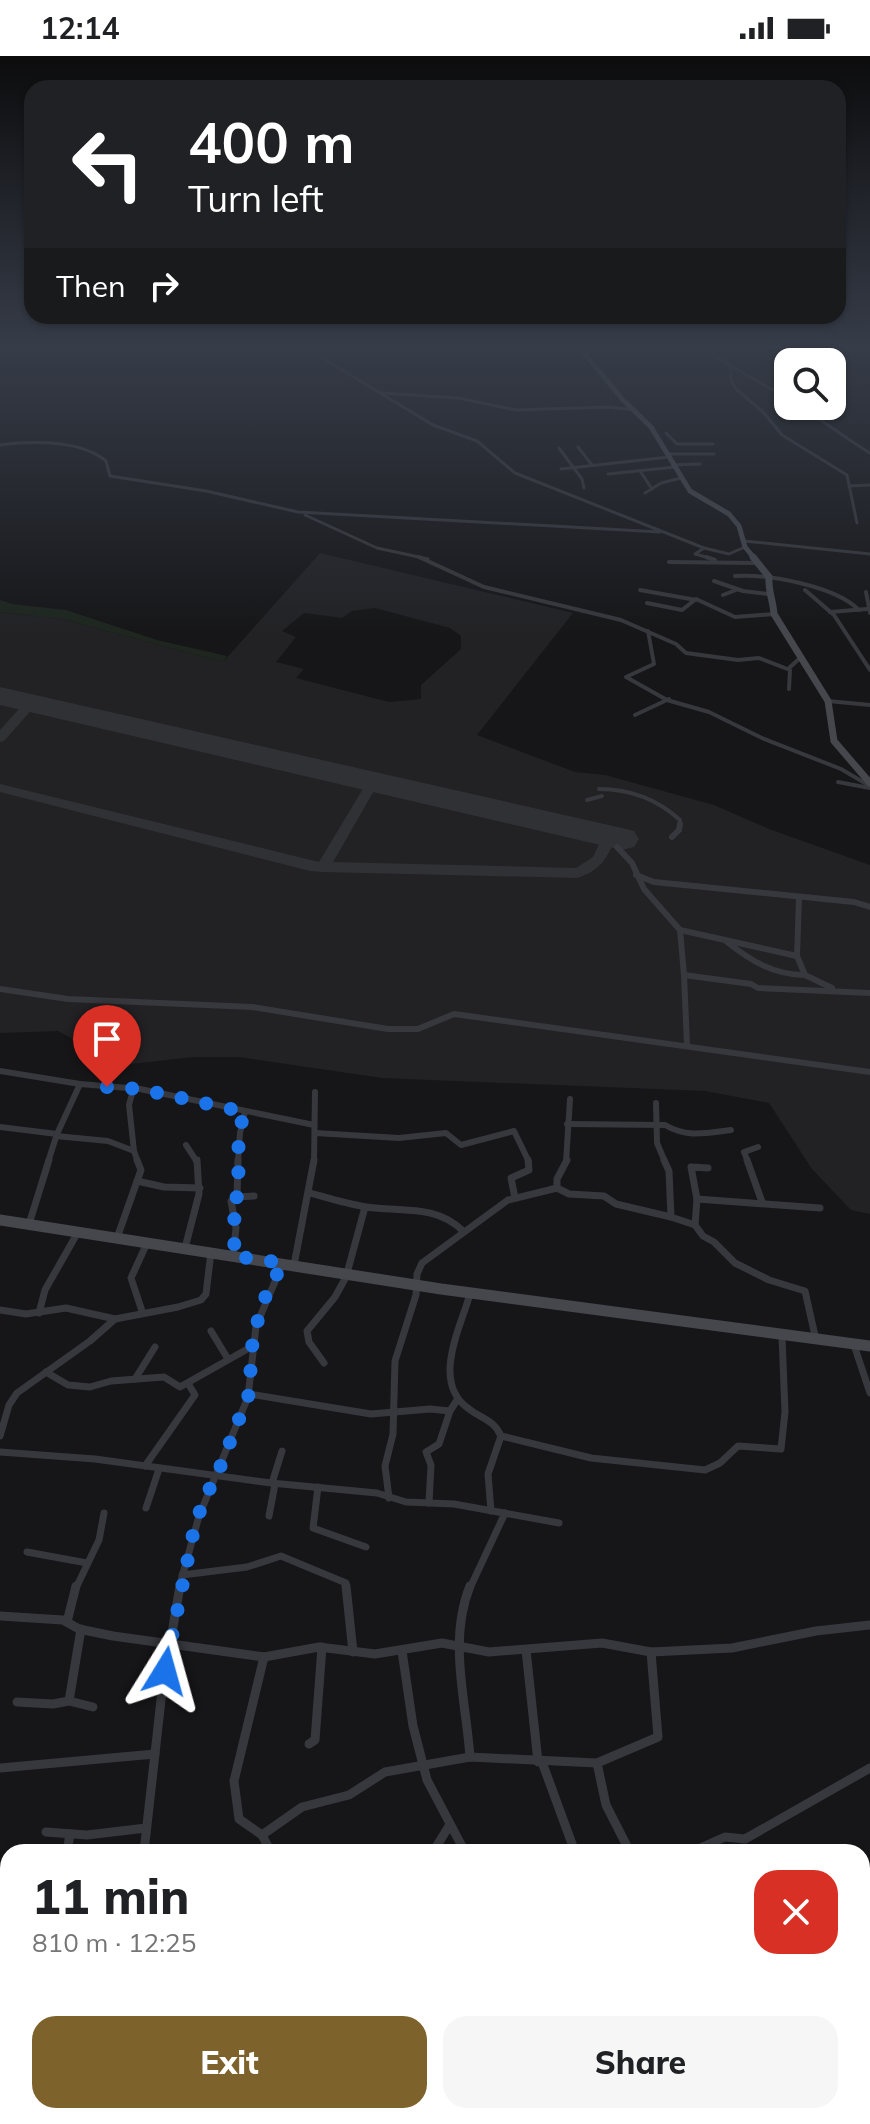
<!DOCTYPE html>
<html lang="en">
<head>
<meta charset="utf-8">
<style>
  :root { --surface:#fff; --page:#f6f6f6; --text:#202124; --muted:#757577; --accent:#7e622b }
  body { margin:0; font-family:Mulish,sans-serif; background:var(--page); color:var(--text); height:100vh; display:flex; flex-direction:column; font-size:30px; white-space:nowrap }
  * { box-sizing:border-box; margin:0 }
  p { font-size:26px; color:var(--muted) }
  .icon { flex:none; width:44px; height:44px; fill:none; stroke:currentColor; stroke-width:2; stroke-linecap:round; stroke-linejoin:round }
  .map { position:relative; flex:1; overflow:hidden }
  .panel { position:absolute; left:0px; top:1788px; width:870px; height:280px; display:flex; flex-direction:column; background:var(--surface); border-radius:24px 24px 0 0; box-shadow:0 2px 6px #0004 }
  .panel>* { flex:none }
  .top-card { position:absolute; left:24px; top:24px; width:822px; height:244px; border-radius:24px; box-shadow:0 2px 6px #0004; background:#202124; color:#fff; overflow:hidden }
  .buttons { position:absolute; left:774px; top:292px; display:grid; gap:16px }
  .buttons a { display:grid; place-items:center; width:72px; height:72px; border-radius:16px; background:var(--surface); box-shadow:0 2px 6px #0004; font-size:40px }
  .pin { position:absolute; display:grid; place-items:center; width:68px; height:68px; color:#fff; margin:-82px -34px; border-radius:50% 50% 50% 0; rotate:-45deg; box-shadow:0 0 8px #0007 }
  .pin .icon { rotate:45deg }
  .me { position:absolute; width:88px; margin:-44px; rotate:8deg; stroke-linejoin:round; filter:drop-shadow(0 0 6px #0008) }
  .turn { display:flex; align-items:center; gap:28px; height:168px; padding:0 32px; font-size:36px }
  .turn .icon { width:104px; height:104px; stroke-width:2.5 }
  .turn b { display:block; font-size:56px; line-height:68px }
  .then { display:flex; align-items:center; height:76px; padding:0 32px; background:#0003; gap:16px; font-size:30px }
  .round { display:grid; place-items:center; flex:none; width:84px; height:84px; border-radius:24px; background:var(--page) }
  .overview { display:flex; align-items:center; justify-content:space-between; height:136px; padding:0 32px }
  h1 { font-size:48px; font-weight:800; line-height:60px }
  .button { display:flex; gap:16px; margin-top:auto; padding:16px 32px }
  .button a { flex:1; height:92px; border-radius:24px; background:var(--accent); color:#fff; font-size:32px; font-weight:800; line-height:92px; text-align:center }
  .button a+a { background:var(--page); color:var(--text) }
  .status { display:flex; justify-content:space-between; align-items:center; height:56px; padding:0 40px; background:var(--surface); direction:ltr }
  .status svg { height:22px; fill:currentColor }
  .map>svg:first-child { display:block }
  .built { fill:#222225; fill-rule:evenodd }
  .green { fill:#1e261f }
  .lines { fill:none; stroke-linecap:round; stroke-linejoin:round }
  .taxiway { fill:#303135; fill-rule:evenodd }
  .runway { fill:#303135; fill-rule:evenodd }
  .street-far4 { stroke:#37383d; stroke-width:3 }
  .street-far3 { stroke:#37383d; stroke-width:4 }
  .street-far2 { stroke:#37383d; stroke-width:6 }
  .street-far1 { stroke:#37383d; stroke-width:7 }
  .street { stroke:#37383d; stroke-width:9 }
  .secondary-far2 { stroke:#45474d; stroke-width:5 }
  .secondary-far1 { stroke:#45474d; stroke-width:7 }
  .secondary { stroke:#45474d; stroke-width:11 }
  .route { stroke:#1a73e8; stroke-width:14; stroke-dasharray:0 25.2 }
</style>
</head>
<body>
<div class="status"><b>12:14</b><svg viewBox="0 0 49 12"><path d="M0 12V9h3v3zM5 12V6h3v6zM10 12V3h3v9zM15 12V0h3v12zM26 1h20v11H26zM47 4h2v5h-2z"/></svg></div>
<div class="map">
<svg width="870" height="2068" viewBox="0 0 870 2068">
  <rect width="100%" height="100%" fill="#161618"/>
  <path class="built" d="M320 497 573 557 477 679 575 716 605 719 714 749 769 773 870 809V1158L851 1154 812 1113 769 1047 705 1035 382 1022 239 1001H193L114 1010 84 1006 71 982 58 975 0 977V556L62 563 223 606ZM375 552 450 572 461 580V593L421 629V643L389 646 296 622 304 613 276 606 296 581 282 575 304 557 342 562 352 555Z"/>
  <path class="green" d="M0 544 12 548 66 554 157 584 227 600 223 606 62 563 0 556Z"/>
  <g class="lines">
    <g class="taxiway">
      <path d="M31 643 37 647 35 650 4 685 0 686V674L27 644Z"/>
      <path d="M373 722 379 726 333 806 576 812 593 801 604 777H614L616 780C608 802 600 815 577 822L323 816 310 815 0 736V728L319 806 367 726Z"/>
    </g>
    <path class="runway" d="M0 631 622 772 634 775 639 783 634 791 622 794 0 649Z"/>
    <g class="street-far4">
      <path d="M306 292 433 369 477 385 515 417 704 492 729 498 745 491"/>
      <path d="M701 292 788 343"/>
      <path d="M730 307 731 324 736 333 764 357 782 379 847 419 857 467"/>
      <path d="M381 337 458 342 516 354 609 351 635 354"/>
      <path d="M799 350C824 365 845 382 870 397"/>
      <path d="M666 377 677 388"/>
      <path d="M677 388H713"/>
      <path d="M0 389C33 385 79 383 106 405L110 420 206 435 298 456 660 476"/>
      <path d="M578 391 592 409"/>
      <path d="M559 392 582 423 584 432"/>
      <path d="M668 398H714"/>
      <path d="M673 409 700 408"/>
      <path d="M561 413 669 401"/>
      <path d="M640 415 652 433"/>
      <path d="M608 418 675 411"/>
      <path d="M849 430 870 429"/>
      <path d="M645 437 661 427 681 422"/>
      <path d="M305 459 377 492 428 503"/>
      <path d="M744 485 870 498"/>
      <path d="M704 492 695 498 713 503"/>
    </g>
    <g class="street-far3">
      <path d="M419 501 484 531 621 564 676 588 686 597 738 604 759 602 790 614 789 633"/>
      <path d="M706 501 715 504"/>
      <path d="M669 506 756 507"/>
      <path d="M735 520C769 518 835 530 859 554"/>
      <path d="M714 525 743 535 768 538"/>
      <path d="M640 534 696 544"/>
      <path d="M805 534 834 559 870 614"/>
      <path d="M866 536 870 557"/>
      <path d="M723 539 736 534"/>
      <path d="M647 547 682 554 696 543 735 561 774 558"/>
      <path d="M830 556 867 553"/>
      <path d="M648 575 654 608 626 621 667 644 709 656 762 682 841 713 870 730"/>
      <path d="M788 613 801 601"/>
      <path d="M828 645 870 649"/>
      <path d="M635 659 669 643"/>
      <path d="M838 726 870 732"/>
      <path d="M599 733C630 733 657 743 680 764L679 770"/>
      <path d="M587 744 602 740"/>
    </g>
    <g class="street-far2">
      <path d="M672 781 679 774 680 768"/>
      <path d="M617 791 632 807 644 833 680 874 684 919 751 928 758 932 870 937"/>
      <path d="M636 819 654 826 854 846 870 851"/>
      <path d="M799 842 797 900 805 919 832 932"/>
      <path d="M680 874 797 900"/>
      <path d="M727 886C751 905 774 919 805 919"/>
      <path d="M684 919 687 989"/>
      <path d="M0 933 68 943 252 951 388 973H418L454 958 870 1016"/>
      <path d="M0 1015 80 1028 140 1033 314 1069"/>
      <path d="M133 1034 129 1049 134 1095"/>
      <path d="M656 1047 657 1087 665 1106"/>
      <path d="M567 1068 665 1069C687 1082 706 1077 731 1074"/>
      <path d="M0 1071 57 1078"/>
      <path d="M315 1077 399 1082 446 1077 461 1089 514 1075 529 1106"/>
      <path d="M56 1080 108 1085 134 1095 138 1106"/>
      <path d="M186 1089 197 1106"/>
      <path d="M48 1106 57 1078 80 1028"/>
      <path d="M238 1106 240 1077 245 1056"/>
      <path d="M314 1106 315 1036"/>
      <path d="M566 1106 570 1043"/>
      <path d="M748 1106 744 1096 758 1091"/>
    </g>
    <g class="street-far1">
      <path d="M567 1104 557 1123V1132L569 1138 604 1140 616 1148 671 1161"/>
      <path d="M664 1104 669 1115 671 1161 695 1169 703 1180 714 1186 735 1207 769 1224 805 1235 816 1284"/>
      <path d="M747 1104 762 1146"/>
      <path d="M137 1125 164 1131 200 1132"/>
      <path d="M310 1137C328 1142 347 1148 366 1151 401 1156 436 1148 463 1175"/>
      <path d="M237 1141 254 1140"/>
      <path d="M515 1142 511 1122 529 1114 528 1104"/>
      <path d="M697 1143 820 1152"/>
      <path d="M29 1168 49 1104"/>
      <path d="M695 1169 697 1143 691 1111 708 1112"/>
      <path d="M117 1182 141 1114 137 1104"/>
      <path d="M185 1192 199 1138 197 1104"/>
      <path d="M233 1200 236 1172 231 1145 237 1141 238 1104"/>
      <path d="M294 1209 314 1104"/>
      <path d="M470 1238C460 1273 431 1327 469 1353 482 1363 494 1364 501 1380L591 1402 705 1414 720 1407 738 1390 781 1393 785 1356 782 1280"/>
      <path d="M0 1254 26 1258 66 1252 115 1263 178 1251 201 1244 206 1238 211 1196"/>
      <path d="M142 1255 131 1222 147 1187"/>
      <path d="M39 1257 45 1234 78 1176"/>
      <path d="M211 1275 228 1303"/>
      <path d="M854 1289 870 1337"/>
      <path d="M324 1307 309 1286 307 1275 335 1241 346 1221 365 1151"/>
      <path d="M46 1316 68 1329 90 1331 111 1325 164 1321 180 1331 251 1291"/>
      <path d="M135 1323 155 1291"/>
      <path d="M249 1338 371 1358 430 1353 450 1355 457 1344"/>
      <path d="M0 1380 9 1349 17 1337 90 1285 115 1263"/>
      <path d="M0 1396 95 1403 271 1427 377 1437 406 1446 454 1448 559 1467"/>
      <path d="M145 1410 195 1339 189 1329"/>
      <path d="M272 1427 282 1395"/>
      <path d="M318 1431 313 1472 366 1491"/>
      <path d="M389 1442 385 1410 393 1378 395 1305 416 1239 417 1218 422 1207 508 1144 557 1132"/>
      <path d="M429 1447 431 1409 426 1396 439 1388 450 1355"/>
      <path d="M146 1452 159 1413"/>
      <path d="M491 1455 488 1418 501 1380"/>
      <path d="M269 1460 275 1428"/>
      <path d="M27 1496 87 1507"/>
      <path d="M182 1519 247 1511 281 1500 346 1527V1532"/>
      <path d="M76 1532 99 1484 104 1457"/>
      <path d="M179 1532 199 1460 248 1341 256 1270 283 1207"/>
      <path d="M470 1532 505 1457"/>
    </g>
    <g class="street">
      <path d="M346 1530 353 1596"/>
      <path d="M0 1560 63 1564 79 1573 113 1580 264 1601 319 1591 375 1598 442 1587 489 1596 602 1587 651 1596 732 1592 816 1575 870 1569"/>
      <path d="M67 1566 76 1530"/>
      <path d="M526 1594 538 1706"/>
      <path d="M402 1595 413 1670 427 1724 465 1796"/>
      <path d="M264 1601 234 1725 239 1763 262 1779 302 1751 349 1739 385 1716 470 1701 597 1707 658 1681 651 1596"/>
      <path d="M69 1645 93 1651"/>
      <path d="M17 1646 53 1648 69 1645 81 1573"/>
      <path d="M309 1688 315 1684 322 1591"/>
      <path d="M470 1701C466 1645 448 1584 470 1530"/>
      <path d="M542 1706 575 1796"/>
      <path d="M597 1707 606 1749 630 1796"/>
      <path d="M0 1712 155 1698"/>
      <path d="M46 1776 87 1779 146 1772"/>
      <path d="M262 1779 271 1796"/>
      <path d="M67 1796 70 1778"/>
      <path d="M144 1796 162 1635 180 1530"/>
      <path d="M433 1796 449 1770"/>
      <path d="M691 1796 725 1781 745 1783 870 1712"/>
      <path d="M0 1878 8 1880"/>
      <path d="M0 1961 8 1963"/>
      <path d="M203 2060V2068"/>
    </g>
    <path class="secondary-far2" d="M580 292 623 344 651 371 690 435 729 458 739 470 745 491 755 503"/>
    <path class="secondary-far1" d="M753 501 769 521C768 535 773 544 774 558L828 645 834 685 870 727"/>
    <path class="secondary" d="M0 1164 441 1233 870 1290"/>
  </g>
  <linearGradient id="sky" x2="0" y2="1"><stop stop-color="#0c0c0d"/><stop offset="0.5" stop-color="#363c48"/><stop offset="1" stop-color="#363c48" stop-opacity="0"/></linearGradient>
  <rect width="870" height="581" fill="url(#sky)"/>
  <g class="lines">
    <path class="route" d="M107 1031 140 1033 245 1056C234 1083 241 1112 237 1141L231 1145 236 1172 233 1200 283 1207 266 1239 257 1267 252 1291 249 1338 217 1419 203 1445 193 1478 165 1615"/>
  </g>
</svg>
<div class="buttons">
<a><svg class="icon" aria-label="search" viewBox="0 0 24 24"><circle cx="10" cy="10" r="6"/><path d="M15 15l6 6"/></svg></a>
</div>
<div class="pin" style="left:107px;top:1031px;background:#d93025"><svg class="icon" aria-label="arrive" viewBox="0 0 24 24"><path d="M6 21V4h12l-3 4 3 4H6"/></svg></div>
<svg class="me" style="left:165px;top:1615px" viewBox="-20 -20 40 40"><path d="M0-17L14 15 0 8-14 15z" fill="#1a73e8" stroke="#fff" stroke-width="4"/></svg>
<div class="top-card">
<div class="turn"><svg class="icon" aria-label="left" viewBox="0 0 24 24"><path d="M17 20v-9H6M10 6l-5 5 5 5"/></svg><div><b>400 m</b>Turn left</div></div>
<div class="then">Then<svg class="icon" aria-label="right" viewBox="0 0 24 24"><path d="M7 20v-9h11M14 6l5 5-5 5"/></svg></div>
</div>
<section class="panel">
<div class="overview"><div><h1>11 min</h1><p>810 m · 12:25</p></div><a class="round" style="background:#d93025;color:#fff"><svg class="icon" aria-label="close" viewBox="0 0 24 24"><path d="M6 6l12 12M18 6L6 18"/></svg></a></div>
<div class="button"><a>Exit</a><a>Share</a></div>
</section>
</div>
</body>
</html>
